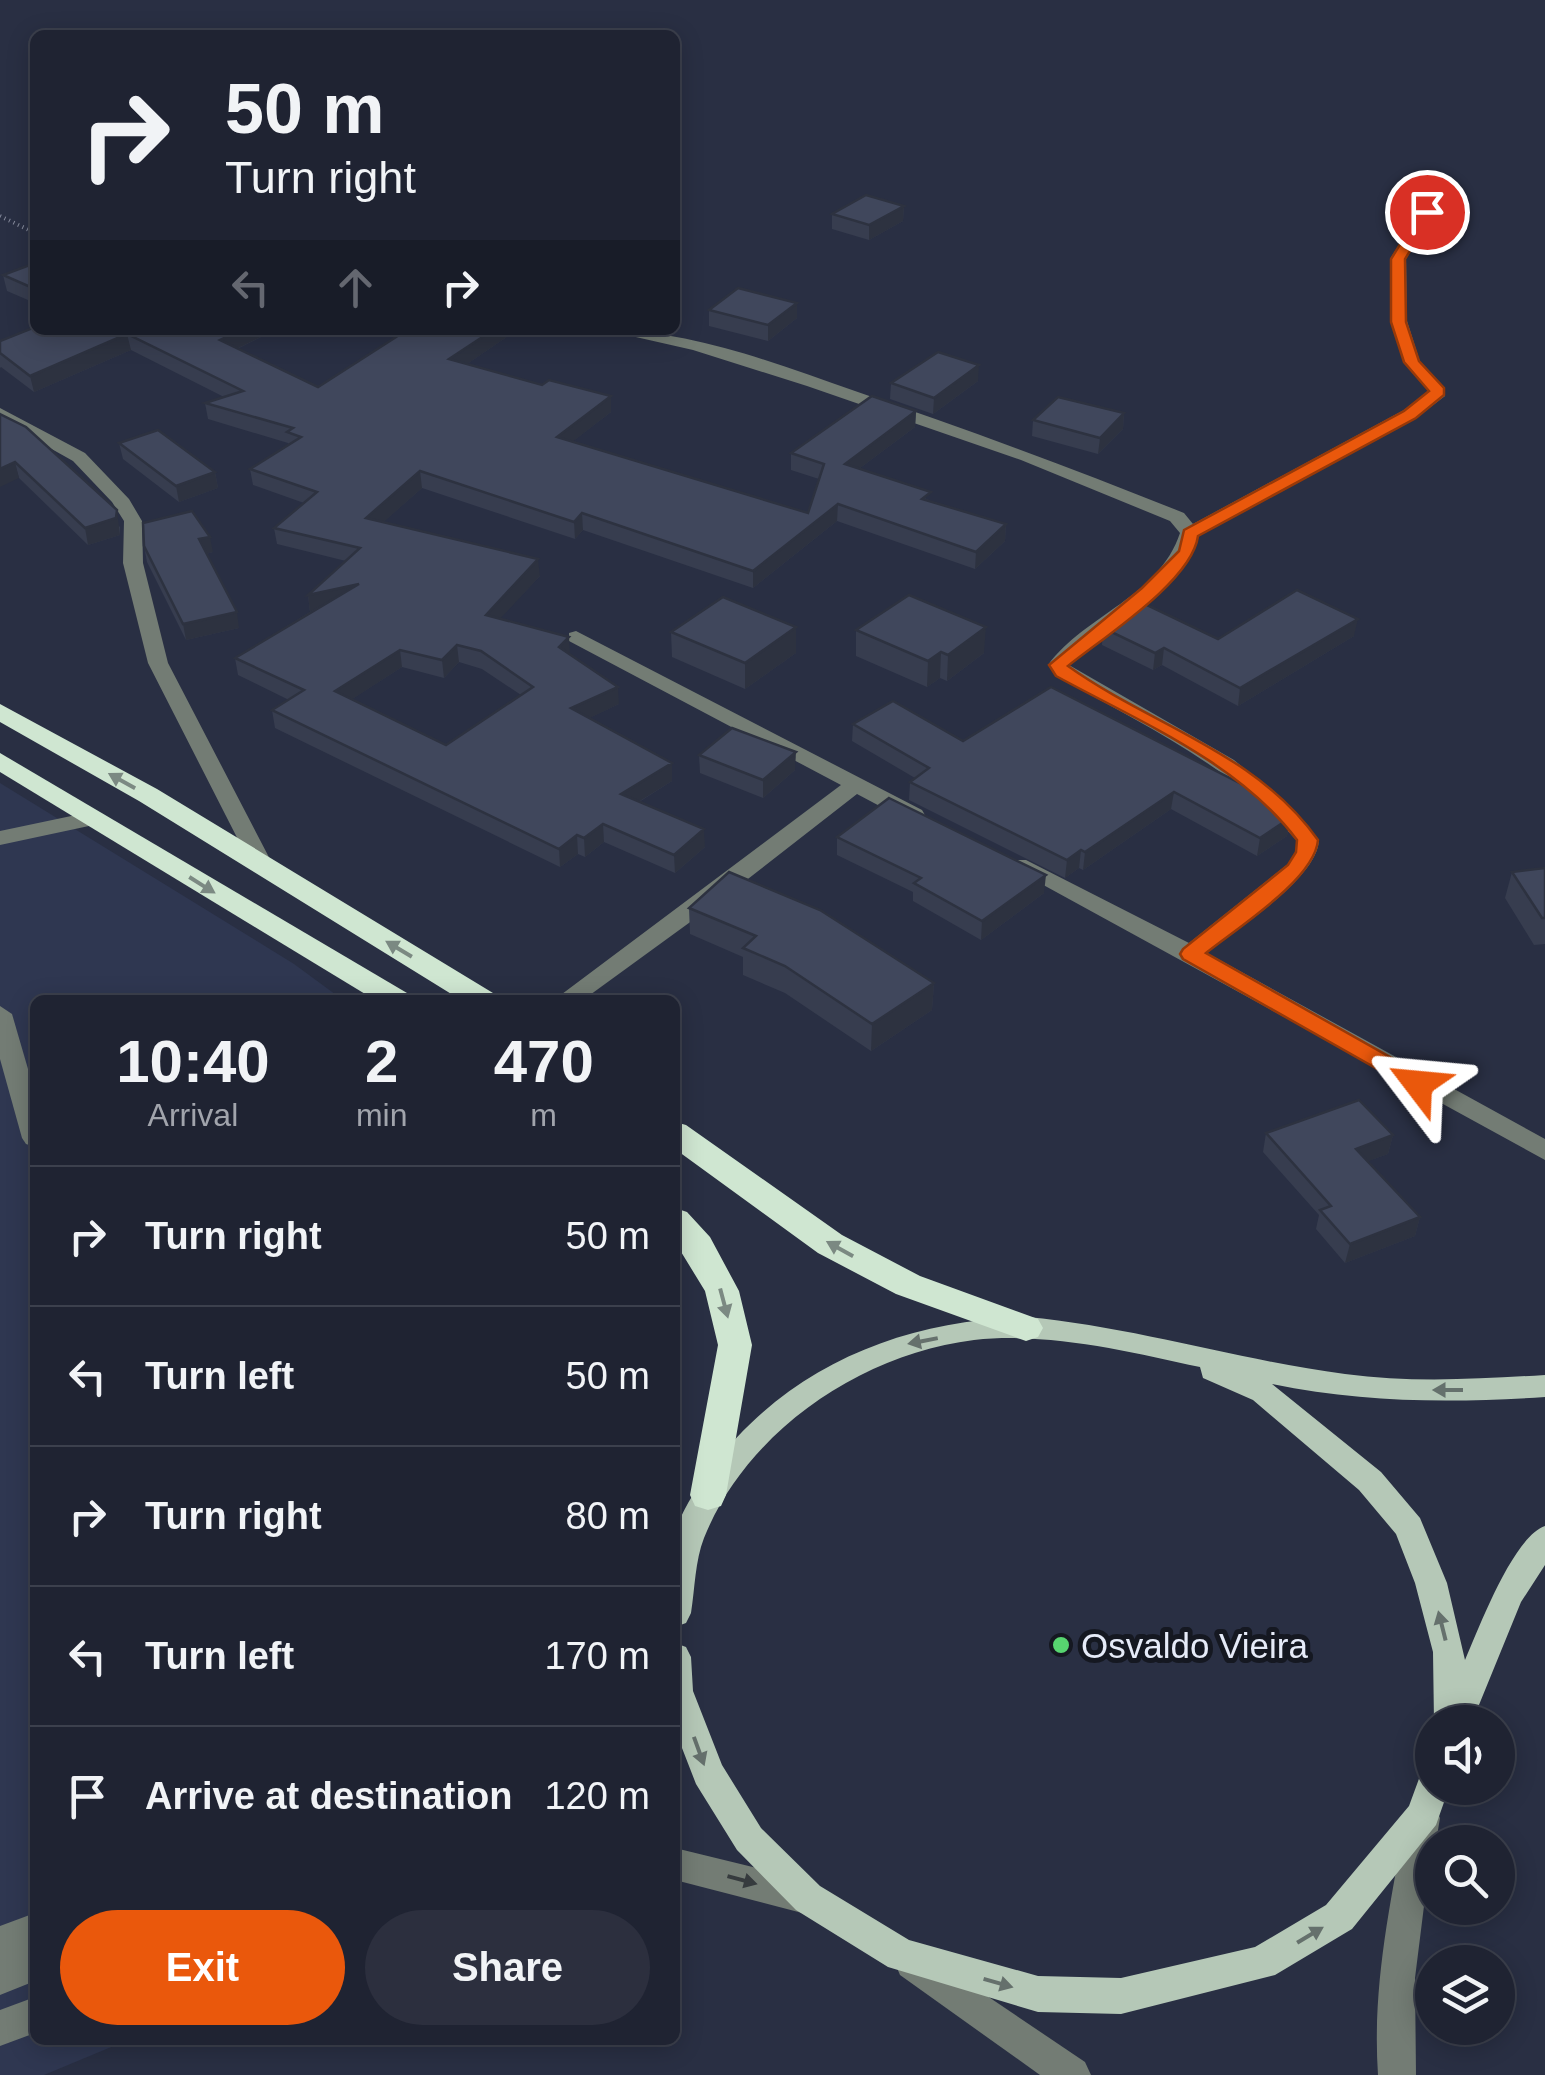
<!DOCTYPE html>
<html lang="en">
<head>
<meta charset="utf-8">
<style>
  :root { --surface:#1f2332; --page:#2c2f3e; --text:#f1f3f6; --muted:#a1a4ac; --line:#3c404d; --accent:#ea580c }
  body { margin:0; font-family:Arial,sans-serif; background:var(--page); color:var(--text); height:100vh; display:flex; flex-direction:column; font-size:38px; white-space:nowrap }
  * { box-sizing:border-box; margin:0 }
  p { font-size:32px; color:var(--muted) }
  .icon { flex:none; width:55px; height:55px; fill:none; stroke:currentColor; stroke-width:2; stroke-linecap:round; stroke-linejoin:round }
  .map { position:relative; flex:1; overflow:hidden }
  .side { position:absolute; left:30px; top:995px; width:650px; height:1050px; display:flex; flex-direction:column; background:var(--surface); border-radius:15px; box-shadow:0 5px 25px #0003,0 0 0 2px var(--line) }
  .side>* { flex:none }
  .hud { position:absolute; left:30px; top:30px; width:650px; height:305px; border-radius:15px; box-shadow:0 5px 25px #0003,0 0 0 2px var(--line); background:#1f2332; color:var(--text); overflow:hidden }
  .tools { position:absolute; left:1415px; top:1705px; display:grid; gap:20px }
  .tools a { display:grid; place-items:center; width:100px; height:100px; border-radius:50%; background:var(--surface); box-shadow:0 5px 25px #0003,0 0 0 2px var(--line); font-size:50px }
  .pin { position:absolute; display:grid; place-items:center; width:85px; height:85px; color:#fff; margin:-42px; border:5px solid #fff; border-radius:50%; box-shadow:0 2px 10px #0007 }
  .me { position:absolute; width:110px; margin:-55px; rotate:299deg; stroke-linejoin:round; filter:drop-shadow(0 0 8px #0008) }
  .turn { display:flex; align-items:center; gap:35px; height:210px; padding:0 30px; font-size:45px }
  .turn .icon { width:130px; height:130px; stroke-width:2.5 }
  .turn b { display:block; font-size:70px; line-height:85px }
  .lanes { display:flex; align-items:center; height:95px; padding:0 30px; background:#0003; justify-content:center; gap:50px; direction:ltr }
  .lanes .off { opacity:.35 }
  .eta { display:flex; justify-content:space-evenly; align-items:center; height:170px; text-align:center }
  .eta b { font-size:60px; font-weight:700; line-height:70px }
  .primary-button { display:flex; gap:20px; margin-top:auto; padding:20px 30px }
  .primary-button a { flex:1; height:115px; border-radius:60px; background:var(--accent); color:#fff; font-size:40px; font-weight:700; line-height:115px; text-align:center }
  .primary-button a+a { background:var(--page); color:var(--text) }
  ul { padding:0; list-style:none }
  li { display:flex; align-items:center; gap:30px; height:140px; padding:0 30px; border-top:2px solid var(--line) }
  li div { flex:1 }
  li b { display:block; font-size:38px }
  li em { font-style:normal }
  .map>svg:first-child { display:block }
  .built { fill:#2f3751 }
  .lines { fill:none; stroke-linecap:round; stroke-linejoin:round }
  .path { stroke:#868b9c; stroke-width:4; stroke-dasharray:1 4; stroke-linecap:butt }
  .minor { fill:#737c74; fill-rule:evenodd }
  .major { fill:#b5c8b7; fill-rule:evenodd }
  .highway { fill:#cfe6d1; fill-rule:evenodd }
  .wall { fill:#373d4f; fill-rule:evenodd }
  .shaded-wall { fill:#2d3240 }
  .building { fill:#40475c; stroke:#2d3240; stroke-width:2.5; fill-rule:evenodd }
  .oneway { fill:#7b8982 }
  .oneway2 { fill:#65706c }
  .oneway3 { fill:#363b3e }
  .route { fill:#ea580c; stroke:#983908; stroke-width:2.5 }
  .poi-dot { fill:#57d570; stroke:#151821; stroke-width:4 }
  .labels { text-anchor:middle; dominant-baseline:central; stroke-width:10; stroke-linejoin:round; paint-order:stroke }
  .near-poi-label { font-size:35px; fill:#e6ebf8; stroke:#151821; text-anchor:start }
</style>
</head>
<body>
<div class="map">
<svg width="1545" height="2075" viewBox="0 0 1545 2075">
  <rect width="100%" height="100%" fill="#292f43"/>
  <path class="built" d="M0 783 294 964 343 1000H35V2040H128L44 2075H0Z"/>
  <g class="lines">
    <path class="path" d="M0 216 35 233"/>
    <g class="minor">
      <path d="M1427 207 1435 212 1406 259 1407 321 1420 362 1445 388V396L1416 418 1199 536C1178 600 1109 618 1069 665L1234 760 1291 807 1319 840C1317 879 1237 928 1207 953L1545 1139V1160L1007 865 1010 860H1026L1189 943 1288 864 1296 853 1297 841C1231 765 1142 724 1056 676L1048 665C1086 614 1159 597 1180 533L1170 521 1021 460 807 386 693 350 605 330C690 330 775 363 855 391 966 429 1075 469 1184 513L1193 524 1404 410 1429 391 1404 363 1391 321 1390 259 1422 209Z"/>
      <path d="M0 408 85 453 129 499 142 521 143 563 168 663 273 865 270 870H254L251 865 148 663 123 563 124 521 112 502 73 461 0 420Z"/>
      <path d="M576 631 922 810 925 815 922 820H906L857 794 726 896 583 1000H554L841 785 569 641V633Z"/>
      <path d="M95 811 106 818 103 823 0 845V831Z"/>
      <path d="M0 1006 12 1014 35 1093V1147L26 1144 22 1138 0 1059Z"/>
      <path d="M1423 1802 1435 1807 1440 1818 1436 1842H1432L1415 1978 1416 2075H1378C1372 1987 1390 1904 1406 1818L1411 1807Z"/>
      <path d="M675 1848 806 1880 818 1885 824 1897 818 1909 806 1914 675 1880Z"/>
      <path d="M35 1913V1981L0 1995V1926Z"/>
      <path d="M913 1946 1085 2062 1091 2075H1040L900 1975 895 1963 900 1951Z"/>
      <path d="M35 1997V2033L0 2046V2010Z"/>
    </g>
    <g class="major">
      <path d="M1027 1317C1135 1327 1238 1360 1345 1374 1412 1383 1478 1379 1545 1375V1397C1452 1403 1364 1403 1272 1384L1381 1472 1420 1518 1447 1583 1465 1660C1479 1628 1513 1537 1545 1526V1565L1521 1602 1472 1722H1434L1433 1652 1415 1583 1396 1534 1359 1490 1253 1400 1203 1378 1200 1367C1127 1351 1049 1332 974 1340 861 1354 747 1431 704 1538 695 1561 695 1588 691 1613L686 1623 675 1627C675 1598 669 1562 675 1534 680 1512 699 1485 712 1467 788 1366 903 1320 1027 1317Z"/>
      <path d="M675 1643 686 1647 691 1657 693 1691 722 1765 761 1828 820 1886 909 1940 1038 1976 1121 1978 1255 1947 1326 1905 1409 1806 1420 1776 1432 1772V1788H1449L1436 1825 1352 1929 1275 1975 1121 2014 1038 2012 888 1967 796 1910 737 1850 696 1784 675 1730Z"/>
    </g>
    <g class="highway">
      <path d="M0 704 157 789 493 993 498 1000H461L139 801 0 722Z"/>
      <path d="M0 753 407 993 412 1000H375L0 772Z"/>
      <path d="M675 1122 686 1125 842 1235 920 1276 1038 1319 1043 1328 1038 1337 1026 1341 896 1294 818 1253 675 1149Z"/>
      <path d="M675 1208 687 1212 710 1237 739 1291 752 1345 726 1495 721 1506 708 1510 695 1506 690 1495 718 1345 705 1291 675 1242Z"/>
    </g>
  </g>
  <g class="wall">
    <path d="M904 206 903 221 869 240 832 229V214Z"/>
    <path d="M35 263V303L7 291 3 275Z"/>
    <path d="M797 303V318L768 341 709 326V310Z"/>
    <path d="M35 330H275L237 349 318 387 407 330H514V332L467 364 542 385 611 396V412L573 441 808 513 819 479 791 470V453L916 411 915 427 860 468 931 501 1006 524 1005 541 975 569 837 521 753 588 583 530 575 539 422 488 383 522 540 576 500 618 570 654 619 704 589 718 672 781 639 802 705 847 675 873 604 842 585 857 578 854 560 867 275 728 272 710 289 700 238 675 235 658 310 612 308 595 346 561 277 544 274 528 304 503 253 485 250 469 289 445 288 443 208 419 205 403 224 397 131 350 34 392 1 367 0 368V341ZM459 662 482 669 521 695 446 745 352 699 402 667 444 678Z"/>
    <path d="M978 381 933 414 890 399 891 383Z"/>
    <path d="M1124 413 1123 429 1098 454 1032 436 1033 420Z"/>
    <path d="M0 414 120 527V535L88 545 19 478Z"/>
    <path d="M119 443 215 472 218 488 179 502 123 459Z"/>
    <path d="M144 546 213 552 206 554 239 628 186 640 147 562Z"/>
    <path d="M796 627V653L745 689 672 657 671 632Z"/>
    <path d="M1103 628 1218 639 1354 636 1238 706 1162 665 1153 670 1102 645Z"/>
    <path d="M856 630 984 653 947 681 940 678 927 687 856 656Z"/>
    <path d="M853 724 963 741 1290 818 1287 836 1257 856 1171 809 1083 870 1079 868 1065 878 909 800 910 782 915 778 852 741Z"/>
    <path d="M699 755 795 770 763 798 700 773Z"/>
    <path d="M837 837 1044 893 981 940 913 901V892L837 855Z"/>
    <path d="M1545 868V944L1534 945 1505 898 1512 872Z"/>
    <path d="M689 908 934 983 932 1010 871 1051 785 993 743 975V957L690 934Z"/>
    <path d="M1266 1133 1393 1135 1388 1154 1368 1161 1420 1217 1415 1236 1345 1263 1316 1229 1319 1215 1263 1152Z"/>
  </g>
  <g class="shaded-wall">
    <path d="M904 206 903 221 869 240V225Z"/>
    <path d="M797 303V318L768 341V325Z"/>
    <path d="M241 330H275L222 356 220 340Z"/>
    <path d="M493 330H514V332L451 375 449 359Z"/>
    <path d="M127 334 131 350 34 392 30 376Z"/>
    <path d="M979 365 978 381 933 414 934 398Z"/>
    <path d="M611 396V412L558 453 557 437Z"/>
    <path d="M916 411 915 427 844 480 845 464Z"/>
    <path d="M1124 413 1123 429 1098 454 1100 438Z"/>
    <path d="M15 462 19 478 0 487V469Z"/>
    <path d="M420 471 422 488 369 535 366 518Z"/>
    <path d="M215 472 218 488 179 502 176 486Z"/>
    <path d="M838 504 837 521 753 588V571Z"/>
    <path d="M117 510 120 535 88 545 85 528Z"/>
    <path d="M582 513 583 530 575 539 574 522Z"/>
    <path d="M1006 524 1005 541 975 569 976 552Z"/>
    <path d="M210 537 213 552 202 555 199 539Z"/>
    <path d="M538 559 540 576 488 632 486 615Z"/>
    <path d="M359 584 310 612 308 595Z"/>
    <path d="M237 612 239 628 186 640 183 624Z"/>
    <path d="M1358 619 1354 636 1238 706 1240 688Z"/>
    <path d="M796 627V653L745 689V663Z"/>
    <path d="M986 627 984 653 947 681 948 655Z"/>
    <path d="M569 637 570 654 559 647Z"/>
    <path d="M457 645 459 662 444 678 442 660Z"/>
    <path d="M1164 648 1162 665 1153 670 1155 653Z"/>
    <path d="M400 650 402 667 337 709 335 691Z"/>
    <path d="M941 652 940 678 927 687 928 661Z"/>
    <path d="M618 687 619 704 573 726 571 708Z"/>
    <path d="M796 752 795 770 763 798V780Z"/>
    <path d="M672 763V781L622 812 621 794Z"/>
    <path d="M1174 792 1171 809 1083 870 1085 852Z"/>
    <path d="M1290 818 1287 836 1257 856 1260 838Z"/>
    <path d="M603 824 604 842 585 857 584 838Z"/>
    <path d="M704 829 705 847 675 873 674 855Z"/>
    <path d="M577 835 578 854 560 867 559 849Z"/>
    <path d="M1081 850 1079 868 1065 878 1067 860Z"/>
    <path d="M1046 875 1044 893 981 940 982 921Z"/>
    <path d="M934 983 932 1010 871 1051 872 1024Z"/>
    <path d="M1393 1135 1388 1154 1352 1167 1356 1149Z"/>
    <path d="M1420 1217 1415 1236 1345 1263 1350 1244Z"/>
  </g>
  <g class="building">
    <path d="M866 195 904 206 869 225 832 214Z"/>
    <path d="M35 263V289L3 275Z"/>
    <path d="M738 288 797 303 768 325 709 310Z"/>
    <path d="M35 327V330H241L220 340 318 387 407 330H493L449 359 542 385 549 380 611 396 557 437 808 513 824 464 791 453 872 396 916 411 845 464 931 492 922 499 1006 524 976 552 838 504 753 571 582 513 574 522 420 471 366 518 538 559 486 615 569 637 559 647 618 687 571 708 672 763 621 794 704 829 674 855 603 824 584 838 577 835 559 849 272 710 304 690 235 658 359 584 308 595 360 548 274 528 317 492 250 469 301 437 287 432 293 428 205 403 243 391 127 334 30 376 0 353V341ZM457 645 481 651 533 687 446 745 335 691 400 650 442 660Z"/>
    <path d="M938 352 979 365 934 398 891 383Z"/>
    <path d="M1058 397 1124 413 1100 438 1033 420Z"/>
    <path d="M0 414 26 427 117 510 116 518 85 528 15 462 0 469Z"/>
    <path d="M158 430 215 472 176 486 119 443Z"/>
    <path d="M192 511 210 537 199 539 237 612 183 624 144 546 143 523Z"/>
    <path d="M1297 590 1358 619 1240 688 1164 648 1155 653 1103 628 1145 604 1218 639Z"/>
    <path d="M909 595 986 627 948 655 941 652 928 661 856 630Z"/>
    <path d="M723 597 796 627 745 663 671 632Z"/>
    <path d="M1051 687 1271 799 1290 818 1260 838 1174 792 1085 852 1081 850 1067 860 910 782 929 768 853 724 893 701 963 741Z"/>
    <path d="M732 728 796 752 763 780 699 755Z"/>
    <path d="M889 798 1046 875 982 921 914 883 921 878 837 837Z"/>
    <path d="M1545 868V918H1542L1512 872Z"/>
    <path d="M729 872 820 910 934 983 872 1024 785 966 743 948 756 936 689 908Z"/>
    <path d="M1359 1100 1393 1135 1356 1149 1420 1217 1350 1244 1320 1210 1331 1206 1266 1133Z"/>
  </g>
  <defs><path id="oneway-solid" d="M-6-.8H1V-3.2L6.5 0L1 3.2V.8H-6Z" transform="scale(2.5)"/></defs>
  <g class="oneway">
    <use href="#oneway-solid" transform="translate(122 781) rotate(-151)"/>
    <use href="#oneway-solid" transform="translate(202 885) rotate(32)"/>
    <use href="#oneway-solid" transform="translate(399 949) rotate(-149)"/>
    <use href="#oneway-solid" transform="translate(840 1249) rotate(-151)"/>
    <use href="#oneway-solid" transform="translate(724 1303) rotate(75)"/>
  </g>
  <g class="oneway2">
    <use href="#oneway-solid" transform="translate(923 1341) rotate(169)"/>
    <use href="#oneway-solid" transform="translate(1448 1390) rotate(-180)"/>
    <use href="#oneway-solid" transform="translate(1442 1626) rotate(-104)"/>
    <use href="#oneway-solid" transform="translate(699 1751) rotate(70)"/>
    <use href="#oneway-solid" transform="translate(1310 1935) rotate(-31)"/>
    <use href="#oneway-solid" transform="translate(998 1983) rotate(16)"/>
  </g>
  <use class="oneway3" href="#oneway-solid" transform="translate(742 1880) rotate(15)"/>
  <path class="route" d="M1422 209 1434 212 1405 259 1406 322 1419 361 1444 388V395L1416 418 1198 536C1192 581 1104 637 1068 666 1152 726 1256 752 1318 840 1315 879 1237 928 1206 953L1427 1078 1430 1084 1427 1090 1418 1092 1183 959 1180 954 1183 949 1288 865 1296 852 1297 840C1238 762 1140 722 1056 676L1049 665 1142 588 1179 551 1184 530 1404 411 1429 391 1404 362 1391 322V259Z"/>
  <circle class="poi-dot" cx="1061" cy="1645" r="10"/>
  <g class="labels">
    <g class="near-poi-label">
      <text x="1081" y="1645">Osvaldo Vieira</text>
    </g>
  </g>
</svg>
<div class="tools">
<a><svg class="icon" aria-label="sound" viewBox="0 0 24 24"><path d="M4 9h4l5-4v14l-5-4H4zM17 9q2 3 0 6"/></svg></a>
<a><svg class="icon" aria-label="search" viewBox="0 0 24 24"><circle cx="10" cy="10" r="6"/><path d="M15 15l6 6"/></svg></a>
<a><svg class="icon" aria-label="layers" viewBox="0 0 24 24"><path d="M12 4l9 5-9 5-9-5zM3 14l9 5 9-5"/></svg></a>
</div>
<div class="pin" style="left:1427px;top:212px;background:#d93025"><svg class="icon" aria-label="arrive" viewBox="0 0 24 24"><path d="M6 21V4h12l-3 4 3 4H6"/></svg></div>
<svg class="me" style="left:1418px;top:1084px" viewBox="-20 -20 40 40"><path d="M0-17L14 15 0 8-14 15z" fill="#ea580c" stroke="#fff" stroke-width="4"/></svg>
<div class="hud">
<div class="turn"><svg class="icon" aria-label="right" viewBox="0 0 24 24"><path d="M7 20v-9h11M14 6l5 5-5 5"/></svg><div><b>50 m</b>Turn right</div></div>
<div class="lanes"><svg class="icon off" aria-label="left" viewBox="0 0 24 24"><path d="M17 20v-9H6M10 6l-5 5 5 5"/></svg><svg class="icon off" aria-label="ahead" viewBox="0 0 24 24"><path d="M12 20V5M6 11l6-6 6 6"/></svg><svg class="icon" aria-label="right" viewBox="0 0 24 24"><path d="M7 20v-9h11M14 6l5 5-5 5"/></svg></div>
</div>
<section class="side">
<div class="eta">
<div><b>10:40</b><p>Arrival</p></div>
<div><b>2</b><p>min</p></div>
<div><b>470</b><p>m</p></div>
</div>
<ul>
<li><svg class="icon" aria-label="right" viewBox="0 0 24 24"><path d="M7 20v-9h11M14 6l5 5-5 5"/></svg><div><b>Turn right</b></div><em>50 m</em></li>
<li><svg class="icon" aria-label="left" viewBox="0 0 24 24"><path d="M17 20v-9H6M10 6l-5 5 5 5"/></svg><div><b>Turn left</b></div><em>50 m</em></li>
<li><svg class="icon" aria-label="right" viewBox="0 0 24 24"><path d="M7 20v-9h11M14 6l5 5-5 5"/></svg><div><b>Turn right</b></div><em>80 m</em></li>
<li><svg class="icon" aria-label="left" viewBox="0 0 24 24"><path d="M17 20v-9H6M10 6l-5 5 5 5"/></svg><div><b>Turn left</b></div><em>170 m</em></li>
<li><svg class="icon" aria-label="arrive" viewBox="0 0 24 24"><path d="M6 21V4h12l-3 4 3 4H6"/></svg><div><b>Arrive at destination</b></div><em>120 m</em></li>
</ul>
<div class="primary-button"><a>Exit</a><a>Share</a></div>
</section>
</div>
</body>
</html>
